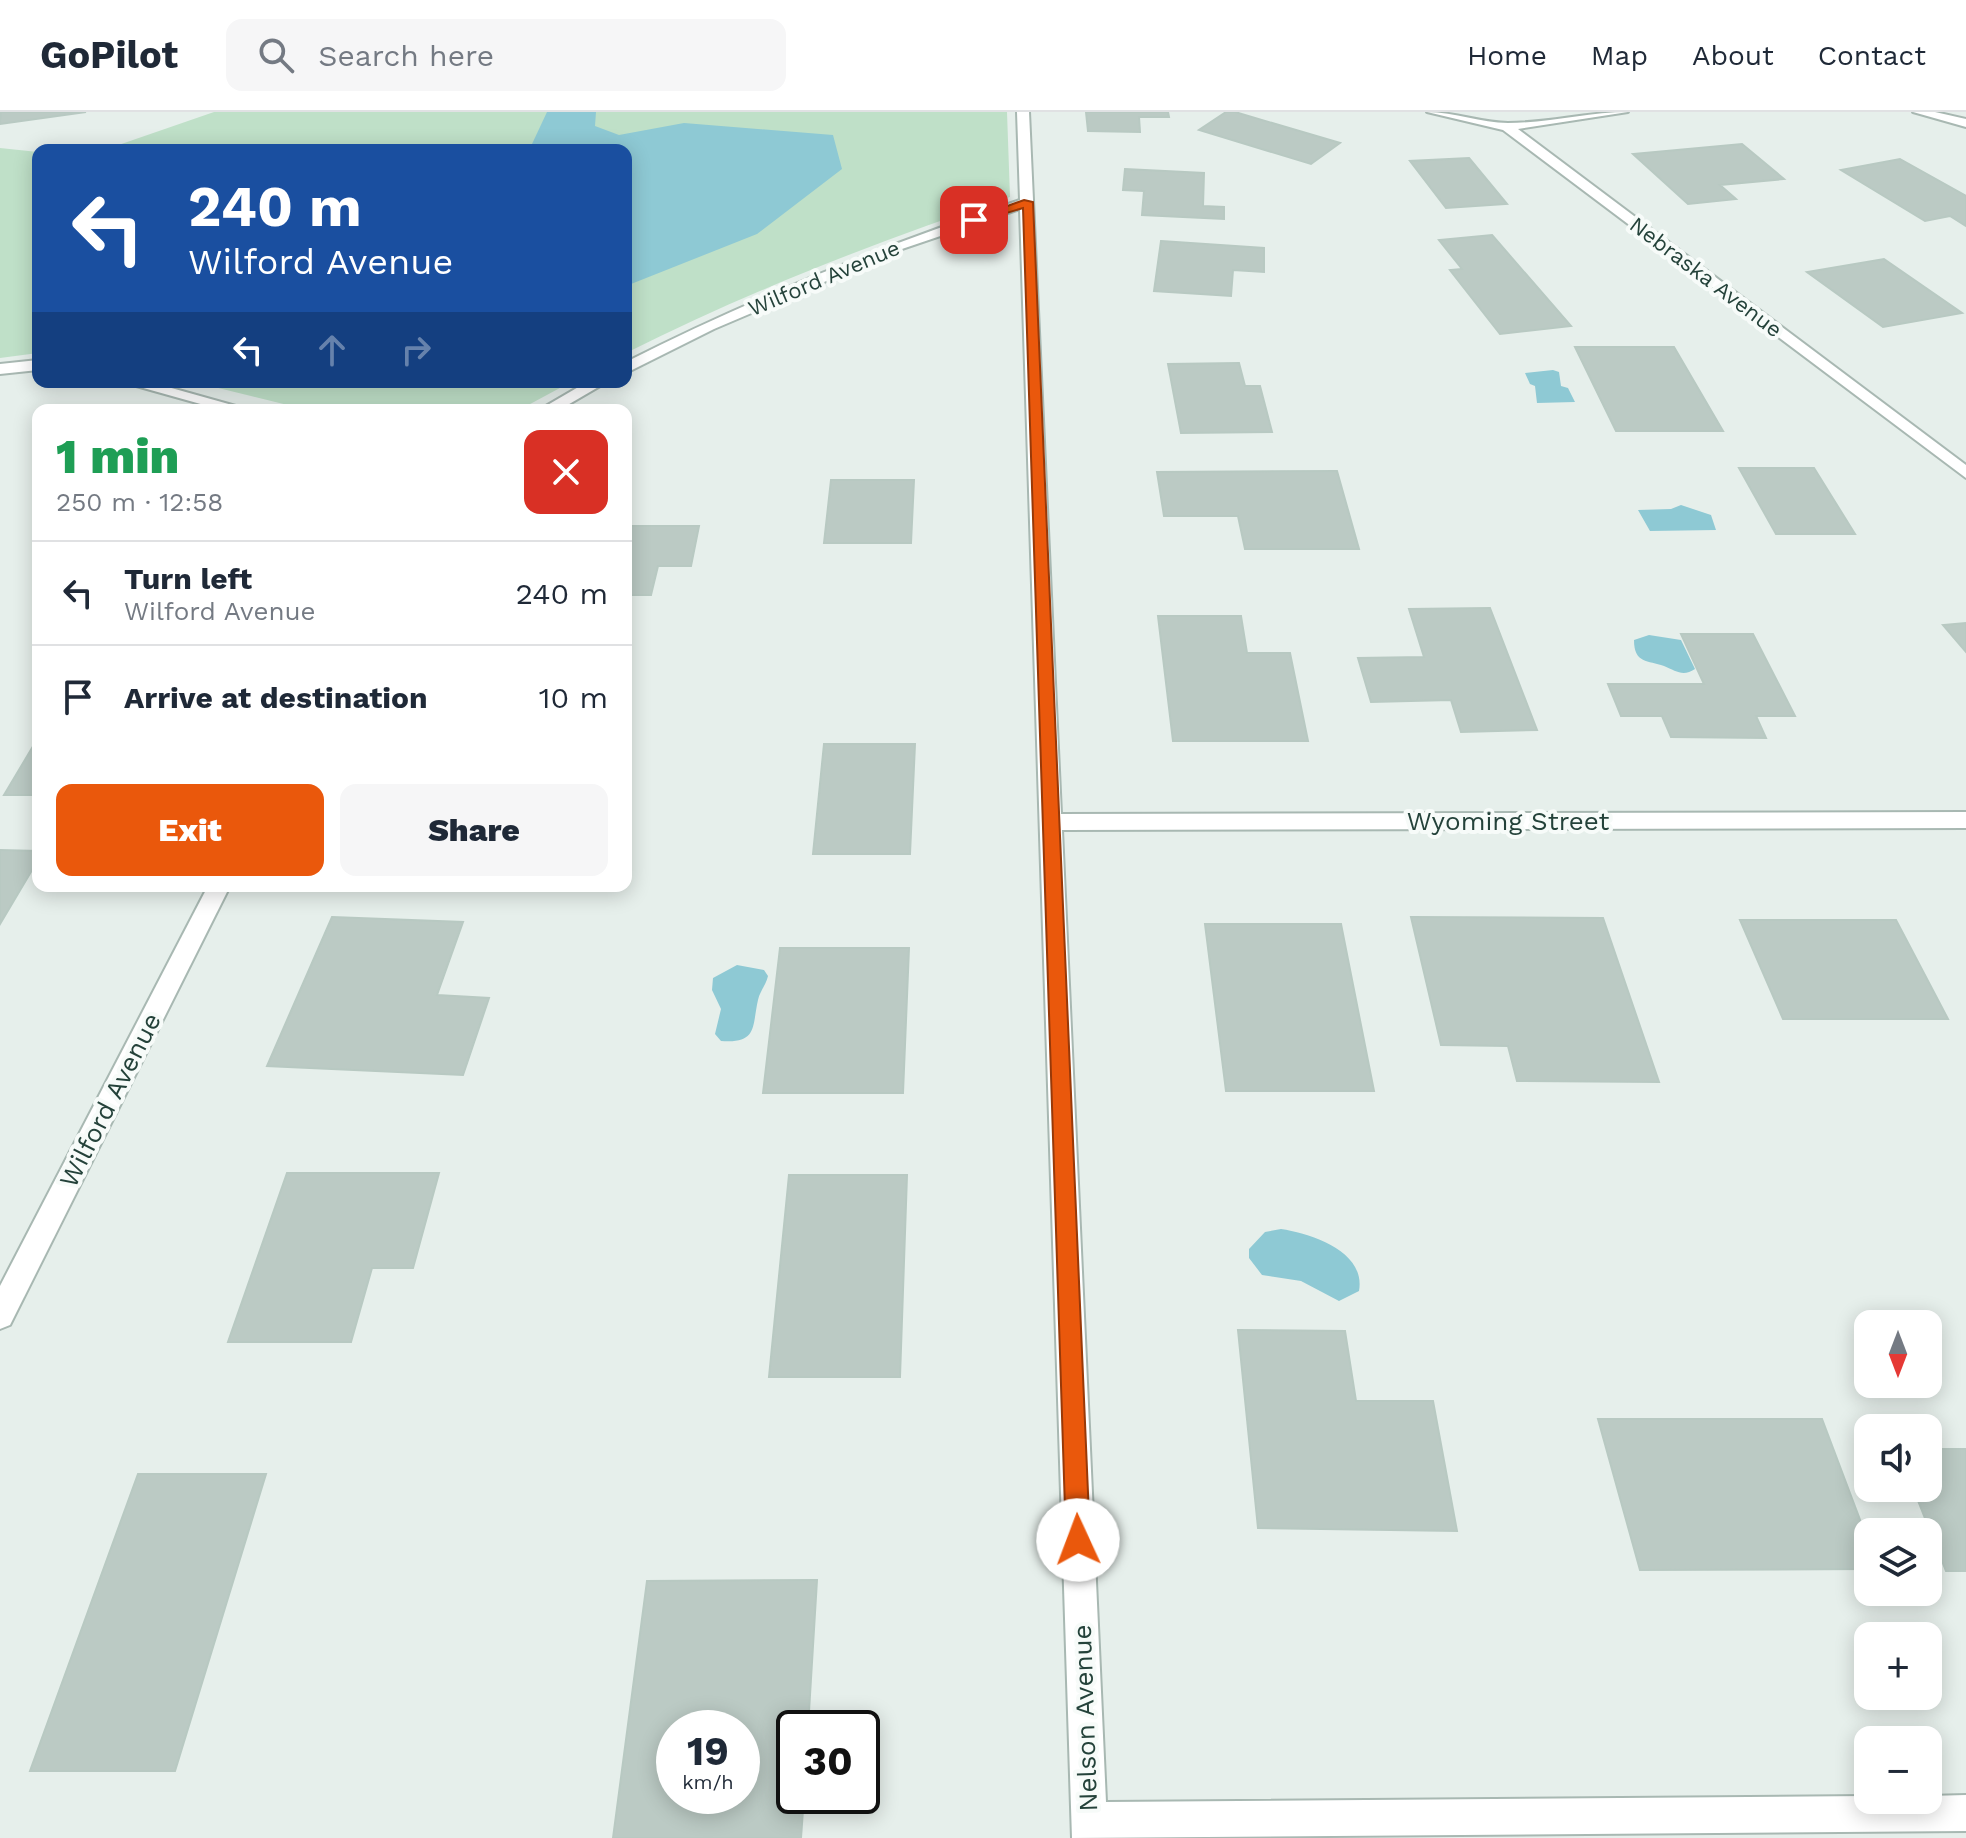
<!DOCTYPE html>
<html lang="en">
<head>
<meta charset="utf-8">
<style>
  :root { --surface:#fff; --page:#f6f6f7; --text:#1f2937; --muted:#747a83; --line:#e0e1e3; --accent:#ea580c }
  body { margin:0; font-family:"Work Sans",sans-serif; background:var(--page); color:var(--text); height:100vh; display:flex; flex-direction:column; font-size:30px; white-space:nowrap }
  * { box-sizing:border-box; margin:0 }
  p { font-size:26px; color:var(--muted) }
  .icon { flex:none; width:44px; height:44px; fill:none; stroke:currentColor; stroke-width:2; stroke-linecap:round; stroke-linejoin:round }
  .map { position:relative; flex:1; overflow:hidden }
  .drawer { position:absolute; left:32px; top:292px; width:600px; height:488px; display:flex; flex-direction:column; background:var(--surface); border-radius:16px; box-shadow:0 4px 20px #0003 }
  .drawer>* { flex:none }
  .banner { position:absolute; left:32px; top:32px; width:600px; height:244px; border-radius:16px; box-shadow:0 4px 20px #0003; background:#1a4fa0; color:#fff; overflow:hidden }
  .needle { width:52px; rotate:180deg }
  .fabs { position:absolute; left:1854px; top:1198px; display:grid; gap:16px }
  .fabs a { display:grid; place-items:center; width:88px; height:88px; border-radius:16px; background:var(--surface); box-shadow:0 4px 20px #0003; font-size:40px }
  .speed { position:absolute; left:656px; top:1598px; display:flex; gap:16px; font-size:40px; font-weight:700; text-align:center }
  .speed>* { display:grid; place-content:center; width:104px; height:104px; border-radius:50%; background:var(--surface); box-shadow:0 4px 20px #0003; line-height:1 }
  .speed small { font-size:20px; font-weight:400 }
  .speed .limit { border:4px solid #111; border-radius:12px; background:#fff; color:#111 }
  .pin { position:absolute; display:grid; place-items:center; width:68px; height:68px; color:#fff; margin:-34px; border-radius:16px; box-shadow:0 4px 12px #0006 }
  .me { position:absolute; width:88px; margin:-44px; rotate:358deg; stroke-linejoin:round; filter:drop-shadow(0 0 6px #0008) }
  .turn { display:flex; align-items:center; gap:28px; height:168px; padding:0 24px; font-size:36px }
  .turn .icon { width:104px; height:104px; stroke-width:2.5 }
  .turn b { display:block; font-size:56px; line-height:68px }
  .lanes { display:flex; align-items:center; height:76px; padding:0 24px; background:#0003; justify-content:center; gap:40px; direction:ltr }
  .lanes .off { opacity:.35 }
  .round { display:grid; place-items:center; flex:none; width:84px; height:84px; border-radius:16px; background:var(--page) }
  .summary { display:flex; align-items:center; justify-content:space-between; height:136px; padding:0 24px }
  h1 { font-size:48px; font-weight:800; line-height:60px; color:#1e9e55 }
  .action { display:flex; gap:16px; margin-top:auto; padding:16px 24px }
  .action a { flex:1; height:92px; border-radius:16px; background:var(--accent); color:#fff; font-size:32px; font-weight:800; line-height:92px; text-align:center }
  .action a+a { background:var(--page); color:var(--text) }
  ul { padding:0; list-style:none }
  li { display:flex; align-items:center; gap:24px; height:104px; padding:0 24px; border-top:2px solid var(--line) }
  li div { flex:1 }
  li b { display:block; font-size:30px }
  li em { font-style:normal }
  header { display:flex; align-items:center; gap:48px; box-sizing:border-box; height:112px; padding:0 40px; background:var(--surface); border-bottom:2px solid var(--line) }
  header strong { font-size:38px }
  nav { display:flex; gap:44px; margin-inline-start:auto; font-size:28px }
  .search { width:560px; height:72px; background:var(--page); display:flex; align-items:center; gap:20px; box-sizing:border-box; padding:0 28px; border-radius:16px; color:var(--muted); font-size:30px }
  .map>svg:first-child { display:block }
  .green { fill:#bfe0c8 }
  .water { fill:#8ec9d4 }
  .building { fill:#bbcac4; stroke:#b8c9c2; stroke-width:2; fill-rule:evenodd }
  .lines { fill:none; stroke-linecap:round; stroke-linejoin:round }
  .minor-casing { stroke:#a8b8b2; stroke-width:4 }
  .minor { fill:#fff; fill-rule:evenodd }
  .route { fill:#ea580c; stroke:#983908; stroke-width:2 }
  .labels { text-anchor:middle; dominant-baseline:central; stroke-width:8; stroke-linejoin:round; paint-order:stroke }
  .far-street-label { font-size:22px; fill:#24423a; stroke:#f7fbf9 }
  .street-label { font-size:26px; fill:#24423a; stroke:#f7fbf9 }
</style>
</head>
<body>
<header>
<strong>GoPilot</strong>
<div class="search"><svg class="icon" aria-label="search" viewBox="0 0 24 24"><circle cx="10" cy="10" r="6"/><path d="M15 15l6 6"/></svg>Search here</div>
<nav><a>Home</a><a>Map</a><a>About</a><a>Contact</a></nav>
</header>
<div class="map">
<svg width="1966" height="1726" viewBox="0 0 1966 1726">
  <rect width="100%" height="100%" fill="#e6efeb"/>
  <g class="green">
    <path d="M214 0H1007L1010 85C878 129 750 179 626 241V38H104Z"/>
    <path d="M0 36 38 40V241L0 246Z"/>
    <path d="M194 270H571L519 298H308Z"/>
  </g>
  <g class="water">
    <path d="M547 0H596L595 14 619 23 684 11 833 23 842 57 757 122 626 174V38H510L532 32Z"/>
    <path d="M1553 258 1559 260 1561 274 1568 276 1575 290 1537 291 1535 274 1530 272 1525 261Z"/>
    <path d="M1681 393 1711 403 1716 418 1650 419 1638 398 1671 397Z"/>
    <path d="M1649 523 1681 528 1695 557C1683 565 1676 559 1664 554 1648 548 1634 552 1634 528Z"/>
    <path d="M737 853 764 858 768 864C766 873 760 879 758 888 752 914 758 932 721 929L715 922 721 897 712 878 713 866Z"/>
    <path d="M1281 1117C1313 1122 1366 1140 1359 1179L1339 1189 1301 1169 1262 1163 1249 1146V1137L1265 1120Z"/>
  </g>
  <g class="building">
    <path d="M1 0H86L0 12Z"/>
    <path d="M1086 0H1168L1169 5H1139L1140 20 1088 19Z"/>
    <path d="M1226 0H1235L1340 31 1311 52 1199 18Z"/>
    <path d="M1742 32 1784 67 1720 73 1736 87 1688 92 1633 42Z"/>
    <path d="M1469 46 1507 92 1446 96 1410 49Z"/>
    <path d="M1900 47 1966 84V114L1950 104 1925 109 1841 58Z"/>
    <path d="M1125 57 1204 61 1203 94 1224 95V107L1142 103 1144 79 1123 78Z"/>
    <path d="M1492 123 1571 214 1500 222 1450 158 1462 157 1439 128Z"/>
    <path d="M1161 129 1264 136V160L1233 158 1231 184 1154 179Z"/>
    <path d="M1884 147 1962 201 1883 215 1807 160Z"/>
    <path d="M1575 235H1674L1723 319H1616Z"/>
    <path d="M1239 251 1245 274H1260L1272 320 1181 321 1168 252Z"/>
    <path d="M1739 356H1814L1855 422H1776Z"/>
    <path d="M1337 359 1359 437H1245L1238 404H1164L1157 360Z"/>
    <path d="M831 368H914L911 431H824Z"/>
    <path d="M626 414H699L691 454H658L651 483H626Z"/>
    <path d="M1490 496 1537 618 1461 620 1451 588 1371 590 1358 546 1424 545 1409 497Z"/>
    <path d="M1158 504H1241L1247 541H1290L1308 629H1173Z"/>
    <path d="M1966 511V540L1943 513Z"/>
    <path d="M1681 522H1753L1795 604H1756L1766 626 1671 625 1662 604H1621L1608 572H1704Z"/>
    <path d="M38 626V683H4Z"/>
    <path d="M824 632H915L910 742H813Z"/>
    <path d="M0 738 38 739V748L0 812Z"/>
    <path d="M332 805 463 810 437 883 489 886 463 963 267 954Z"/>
    <path d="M1411 805 1603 806 1659 970 1517 969 1508 934 1441 933Z"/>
    <path d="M1740 808H1896L1948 907H1783Z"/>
    <path d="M1205 812H1341L1374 979H1226Z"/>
    <path d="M780 836H909L903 981H763Z"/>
    <path d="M287 1061H439L413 1156H372L351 1230H228Z"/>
    <path d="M789 1063H907L900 1265H769Z"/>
    <path d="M1238 1218 1345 1219 1356 1289H1433L1457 1419 1258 1416Z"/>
    <path d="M1598 1307H1822L1868 1429V1457L1640 1458Z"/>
    <path d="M1928 1337H1966V1459H1946L1913 1376H1928Z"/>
    <path d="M138 1362H266L175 1659H30Z"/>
    <path d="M817 1468 808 1616H794V1684H804L801 1726H613L647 1469ZM674 1616H742V1684H674Z"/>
  </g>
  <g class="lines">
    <g class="minor-casing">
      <g id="minor">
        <path d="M1017 0H1029L1061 702 1966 700V716L1062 718 1106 1690 1868 1684V1688H1928V1684L1966 1683V1719L1072 1726 1020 97 899 138 714 217 626 261V250C753 186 884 133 1020 88Z"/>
        <path d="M1427 0C1455 0 1481 11 1508 11 1548 11 1588 0 1628 0L1518 17 1966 353V366L1503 18Z"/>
        <path d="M1913 0H1935L1966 7V15Z"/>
        <path d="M38 248V258L0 262V252Z"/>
        <path d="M122 270H150L250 298H222Z"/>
        <path d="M587 270H607L559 298H539Z"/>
        <path d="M208 774H230L10 1213 0 1217V1174Z"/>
      </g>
    </g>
    <use href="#minor" class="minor"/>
  </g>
  <path class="route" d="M1024 88 1033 90 1090 1428 1087 1436 1078 1440 1070 1436 1066 1428 1023 96 974 111 969 108Z"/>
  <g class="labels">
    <g class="far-street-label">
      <text transform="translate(1706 165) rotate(37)">Nebraska Avenue</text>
      <text transform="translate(824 166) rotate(-23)">Wilford Avenue</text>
    </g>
    <g class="street-label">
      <text x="1508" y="709">Wyoming Street</text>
      <text transform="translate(110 988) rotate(-63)">Wilford Avenue</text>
      <text transform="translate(1085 1606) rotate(-92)">Nelson Avenue</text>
    </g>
  </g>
</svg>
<div class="fabs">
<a><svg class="needle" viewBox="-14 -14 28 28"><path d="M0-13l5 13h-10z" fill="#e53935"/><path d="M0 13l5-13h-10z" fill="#747a83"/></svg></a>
<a><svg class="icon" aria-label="sound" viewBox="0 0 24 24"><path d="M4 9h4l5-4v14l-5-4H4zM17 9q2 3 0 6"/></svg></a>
<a><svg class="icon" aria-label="layers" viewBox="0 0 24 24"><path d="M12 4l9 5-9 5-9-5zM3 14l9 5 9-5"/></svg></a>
<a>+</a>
<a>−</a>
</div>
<div class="speed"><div>19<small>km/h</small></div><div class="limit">30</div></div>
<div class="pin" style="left:974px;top:108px;background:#d93025"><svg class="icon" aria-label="arrive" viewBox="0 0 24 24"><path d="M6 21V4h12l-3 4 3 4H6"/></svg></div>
<svg class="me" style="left:1078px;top:1428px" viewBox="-20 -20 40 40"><circle r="19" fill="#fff"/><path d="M0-13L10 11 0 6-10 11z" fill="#ea580c"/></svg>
<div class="banner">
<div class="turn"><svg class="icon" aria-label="left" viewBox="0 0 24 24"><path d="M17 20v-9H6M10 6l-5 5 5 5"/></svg><div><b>240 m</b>Wilford Avenue</div></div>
<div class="lanes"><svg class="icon" aria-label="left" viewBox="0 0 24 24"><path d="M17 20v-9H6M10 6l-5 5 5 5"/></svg><svg class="icon off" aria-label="ahead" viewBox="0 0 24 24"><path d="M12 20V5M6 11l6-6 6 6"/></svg><svg class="icon off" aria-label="right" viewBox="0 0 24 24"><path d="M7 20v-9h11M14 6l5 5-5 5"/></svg></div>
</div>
<section class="drawer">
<div class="summary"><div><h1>1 min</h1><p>250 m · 12:58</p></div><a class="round" style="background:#d93025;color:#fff"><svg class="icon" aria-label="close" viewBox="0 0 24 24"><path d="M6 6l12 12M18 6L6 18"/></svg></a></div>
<ul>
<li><svg class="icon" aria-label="left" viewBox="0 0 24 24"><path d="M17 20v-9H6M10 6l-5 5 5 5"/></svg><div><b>Turn left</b><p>Wilford Avenue</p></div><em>240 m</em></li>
<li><svg class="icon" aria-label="arrive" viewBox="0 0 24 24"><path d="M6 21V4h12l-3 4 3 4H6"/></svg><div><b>Arrive at destination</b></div><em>10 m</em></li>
</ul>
<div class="action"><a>Exit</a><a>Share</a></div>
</section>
</div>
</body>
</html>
